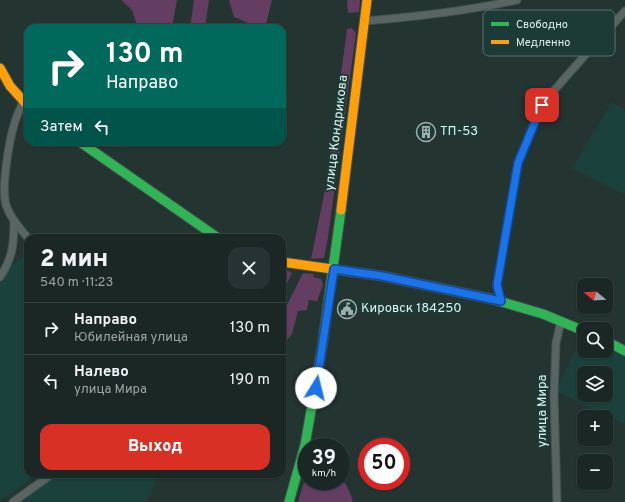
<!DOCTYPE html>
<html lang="ru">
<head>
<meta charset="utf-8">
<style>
  :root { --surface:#1a2725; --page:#273332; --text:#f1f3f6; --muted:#9fa5a7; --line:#384442; --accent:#d93025 }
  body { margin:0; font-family:Overpass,sans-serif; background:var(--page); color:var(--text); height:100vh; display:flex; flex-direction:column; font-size:15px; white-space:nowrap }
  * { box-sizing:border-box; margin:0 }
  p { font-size:13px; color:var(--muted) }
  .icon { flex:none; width:22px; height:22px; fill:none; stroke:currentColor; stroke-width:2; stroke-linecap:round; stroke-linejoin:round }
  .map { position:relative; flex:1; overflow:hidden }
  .panel { position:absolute; left:24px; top:234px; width:262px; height:244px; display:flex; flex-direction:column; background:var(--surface); border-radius:12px; box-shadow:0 1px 3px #0004,0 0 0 1px var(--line) }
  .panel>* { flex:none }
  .hud { position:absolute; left:24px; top:24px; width:262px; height:122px; border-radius:12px; box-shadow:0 1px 3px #0004,0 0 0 1px var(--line); background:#00695c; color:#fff; overflow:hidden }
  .needle { width:26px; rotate:288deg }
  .tools { position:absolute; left:577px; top:278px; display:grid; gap:8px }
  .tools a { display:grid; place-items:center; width:36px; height:36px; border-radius:8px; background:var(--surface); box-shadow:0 1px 3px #0004,0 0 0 1px var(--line); font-size:20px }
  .speed { position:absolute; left:298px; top:438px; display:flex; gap:8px; font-size:20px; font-weight:700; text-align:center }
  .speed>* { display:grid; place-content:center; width:52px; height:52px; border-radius:50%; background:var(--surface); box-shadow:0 1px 3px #0004,0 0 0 1px var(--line); line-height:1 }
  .speed small { font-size:10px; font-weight:400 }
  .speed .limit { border:6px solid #d22; background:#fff; color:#111 }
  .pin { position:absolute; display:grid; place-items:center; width:34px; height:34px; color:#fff; margin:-17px; border-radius:8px; box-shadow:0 2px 6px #0006 }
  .me { position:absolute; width:44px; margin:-22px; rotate:9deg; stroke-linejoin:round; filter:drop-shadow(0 0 3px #0008) }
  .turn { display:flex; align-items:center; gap:14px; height:84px; padding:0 16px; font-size:18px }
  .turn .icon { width:52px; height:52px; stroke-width:2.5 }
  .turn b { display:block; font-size:28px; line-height:34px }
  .then { display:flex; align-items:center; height:38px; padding:0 16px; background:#0003; gap:8px; font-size:15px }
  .round { display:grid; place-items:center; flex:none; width:42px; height:42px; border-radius:12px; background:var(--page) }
  .overview { display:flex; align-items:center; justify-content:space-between; height:68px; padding:0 16px }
  h1 { font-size:24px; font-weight:800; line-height:30px }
  .button { display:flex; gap:8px; margin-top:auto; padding:8px 16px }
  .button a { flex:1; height:46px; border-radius:12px; background:var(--accent); color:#fff; font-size:16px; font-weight:800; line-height:46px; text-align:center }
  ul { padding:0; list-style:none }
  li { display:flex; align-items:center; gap:12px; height:52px; padding:0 16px; border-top:1px solid var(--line) }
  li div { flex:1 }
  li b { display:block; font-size:15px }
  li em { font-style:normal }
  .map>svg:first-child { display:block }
  .built { fill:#1a413b; fill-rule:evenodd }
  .green { fill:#643d62 }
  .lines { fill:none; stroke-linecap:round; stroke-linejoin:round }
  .street-casing { stroke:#42524f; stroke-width:9 }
  .fast-casing { stroke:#42524f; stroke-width:11 }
  .slow-casing { stroke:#42524f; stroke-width:11 }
  .street { stroke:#596563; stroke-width:7 }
  .fast { stroke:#30b455; stroke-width:9 }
  .slow { stroke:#ff9f0a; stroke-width:9 }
  .route-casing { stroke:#114b97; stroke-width:10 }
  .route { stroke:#1a73e8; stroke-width:7 }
  .labels { text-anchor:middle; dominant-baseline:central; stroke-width:4; stroke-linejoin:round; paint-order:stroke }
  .poi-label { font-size:13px; fill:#e0f1ee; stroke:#1c3b36; text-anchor:start }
  .street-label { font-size:13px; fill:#e0f1ee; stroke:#1c3b36 }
  .key { fill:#1c3b36; stroke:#57726d; stroke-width:1 }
  .key-label { font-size:11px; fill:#e0f1ee }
</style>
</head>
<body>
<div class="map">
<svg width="625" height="502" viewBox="0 0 625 502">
  <rect width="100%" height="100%" fill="#233431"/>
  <g class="built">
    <path d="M612 102 625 110V195L572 168Z"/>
    <path d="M28 252V474H38L0 501V277Z"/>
    <path d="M583 334 584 351H606V346L625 356V424L556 391ZM584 373H606V395H584Z"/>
    <path d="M58 474H160L146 502H19Z"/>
  </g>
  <g class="green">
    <path d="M121 0H177L172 28H138L132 10Z"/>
    <path d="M194 0H209L205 28H190Z"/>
    <path d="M229 0H272L265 28H260L234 17Z"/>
    <path d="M347 0H360L359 12 348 13Z"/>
    <path d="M352 28 356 33 328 237 324 258 311 259 327 180 347 29Z"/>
    <path d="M285 269 292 273 282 293V273Z"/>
    <path d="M303 273 314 274 313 277 321 279 323 285 317 301 309 300 307 310 298 311 292 334 282 346V315Z"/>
    <path d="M307 472V481H341V478C347 485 351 493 353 502H298Z"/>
  </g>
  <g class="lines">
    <g class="street-casing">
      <g id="street">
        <path d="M364 21C416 17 467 11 517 0"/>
        <path d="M23 102C20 109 16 117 14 125 9 142 1 188 6 205 10 218 20 228 28 238"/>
        <path d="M0 277C13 258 14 242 14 221"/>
        <path d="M501 301 497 285 518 163 542 105 550 95 594 45 625 11"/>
        <path d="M13 502 52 474"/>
        <path d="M557 502 554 395 556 343 561 321"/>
      </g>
    </g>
    <g class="fast-casing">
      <g id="fast">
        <path d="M80 142 218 238"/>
        <path d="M492 299 543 314 584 331"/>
        <path d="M606 341 625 351"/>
        <path d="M289 502 305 445 322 348 341 210"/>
      </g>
    </g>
    <g class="slow-casing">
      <g id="slow">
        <path d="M0 68 10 86 28 106"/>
        <path d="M341 210 367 0"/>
        <path d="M282 262 382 276 492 299"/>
      </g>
    </g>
    <use href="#street" class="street"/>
    <use href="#fast" class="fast"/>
    <use href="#slow" class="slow"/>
  </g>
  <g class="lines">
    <g class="route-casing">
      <path id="route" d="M316 388 334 269 382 276 501 301 497 285 518 163 542 105"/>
    </g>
    <use href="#route" class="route"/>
  </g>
  <defs>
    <g id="building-ring" transform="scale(1)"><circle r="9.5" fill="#1c3b36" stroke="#9eafac" stroke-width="1.5"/><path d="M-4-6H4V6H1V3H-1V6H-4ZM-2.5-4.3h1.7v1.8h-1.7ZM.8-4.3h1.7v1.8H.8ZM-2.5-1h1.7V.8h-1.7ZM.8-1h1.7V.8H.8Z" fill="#9eafac"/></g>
    <g id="civic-ring" transform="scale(1)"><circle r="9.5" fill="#1c3b36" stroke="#9eafac" stroke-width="1.5"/><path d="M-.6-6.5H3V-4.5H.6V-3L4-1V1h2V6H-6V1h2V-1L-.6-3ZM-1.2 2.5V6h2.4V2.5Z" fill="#9eafac"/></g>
  </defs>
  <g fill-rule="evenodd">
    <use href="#building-ring" x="426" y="132"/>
    <use href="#civic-ring" x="347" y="309"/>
  </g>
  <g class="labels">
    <g class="poi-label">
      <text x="440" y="132">ТП-53</text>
      <text x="361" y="309">Кировск 184250</text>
    </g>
    <g class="street-label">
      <text transform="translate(337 133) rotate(-83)">улица Кондрикова</text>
      <text transform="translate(543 411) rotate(-90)">улица Мира</text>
    </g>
  </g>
  <rect x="483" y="10" width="132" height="46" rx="6" class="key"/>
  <rect x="491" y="22" width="18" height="4" fill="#30b455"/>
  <rect x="491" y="40" width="18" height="4" fill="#ff9f0a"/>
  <g class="key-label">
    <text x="516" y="28">Свободно</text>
    <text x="516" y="46">Медленно</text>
  </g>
</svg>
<div class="tools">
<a><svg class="needle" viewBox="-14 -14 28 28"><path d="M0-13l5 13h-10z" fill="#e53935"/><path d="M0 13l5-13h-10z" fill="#9fa5a7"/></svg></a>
<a><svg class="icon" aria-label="search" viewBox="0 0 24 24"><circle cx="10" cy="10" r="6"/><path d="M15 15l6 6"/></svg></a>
<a><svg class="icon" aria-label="layers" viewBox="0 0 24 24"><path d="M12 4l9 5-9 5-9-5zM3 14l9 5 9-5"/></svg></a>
<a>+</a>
<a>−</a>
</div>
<div class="speed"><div>39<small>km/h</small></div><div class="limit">50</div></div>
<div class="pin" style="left:542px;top:105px;background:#d93025"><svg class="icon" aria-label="arrive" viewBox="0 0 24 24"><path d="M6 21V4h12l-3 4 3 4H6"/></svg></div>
<svg class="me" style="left:316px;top:388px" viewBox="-20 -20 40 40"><circle r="19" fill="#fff"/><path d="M0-13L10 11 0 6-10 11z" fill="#1a73e8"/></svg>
<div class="hud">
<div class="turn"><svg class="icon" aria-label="right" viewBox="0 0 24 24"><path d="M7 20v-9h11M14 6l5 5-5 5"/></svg><div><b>130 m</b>Направо</div></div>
<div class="then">Затем<svg class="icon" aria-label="left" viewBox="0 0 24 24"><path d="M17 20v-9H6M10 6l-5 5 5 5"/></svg></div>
</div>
<section class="panel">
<div class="overview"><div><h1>2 мин</h1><p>540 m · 11:23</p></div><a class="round"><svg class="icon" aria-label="close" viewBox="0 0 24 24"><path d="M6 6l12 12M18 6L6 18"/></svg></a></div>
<ul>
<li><svg class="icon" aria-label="right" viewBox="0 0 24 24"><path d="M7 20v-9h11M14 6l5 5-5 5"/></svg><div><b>Направо</b><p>Юбилейная улица</p></div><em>130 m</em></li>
<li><svg class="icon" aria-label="left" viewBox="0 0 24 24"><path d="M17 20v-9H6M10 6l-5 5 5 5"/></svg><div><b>Налево</b><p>улица Мира</p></div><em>190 m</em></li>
</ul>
<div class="button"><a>Выход</a></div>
</section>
</div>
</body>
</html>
